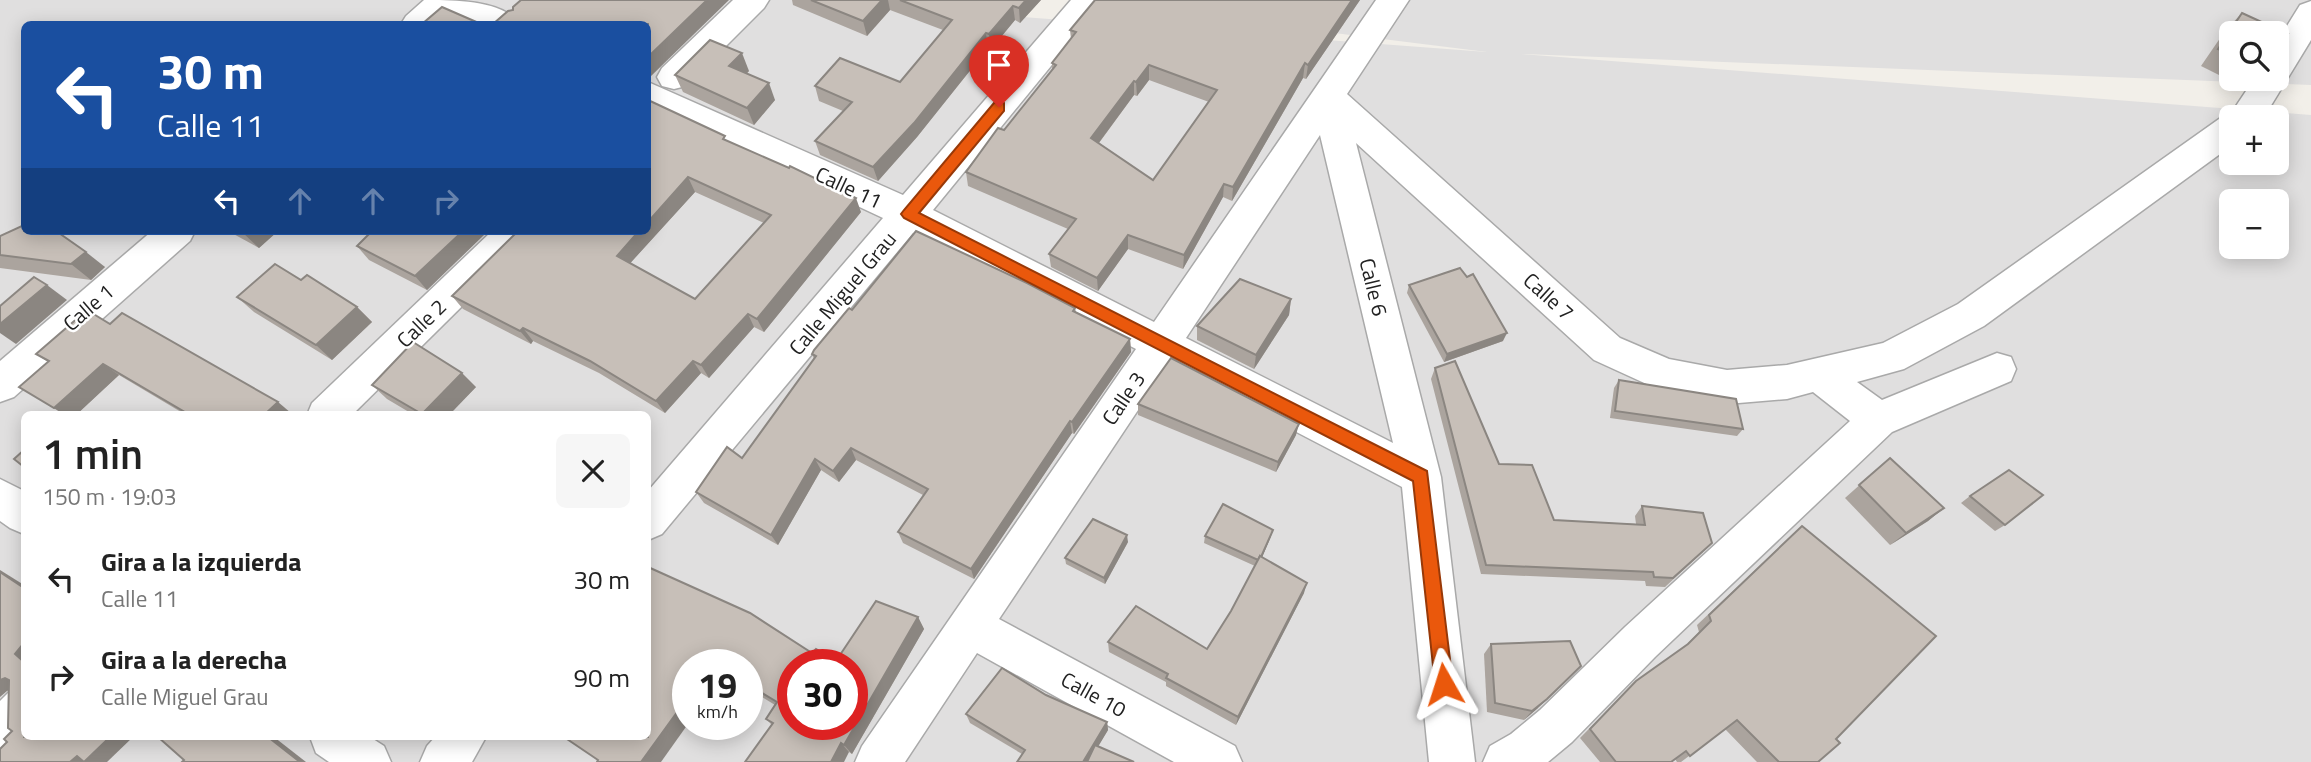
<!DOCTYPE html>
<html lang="es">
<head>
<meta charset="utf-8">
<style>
  :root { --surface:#fff; --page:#f6f6f6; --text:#222; --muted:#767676 }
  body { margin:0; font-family:"Titillium Web",sans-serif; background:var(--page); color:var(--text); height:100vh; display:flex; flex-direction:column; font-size:26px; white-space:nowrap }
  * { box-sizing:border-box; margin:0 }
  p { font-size:23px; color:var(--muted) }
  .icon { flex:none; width:38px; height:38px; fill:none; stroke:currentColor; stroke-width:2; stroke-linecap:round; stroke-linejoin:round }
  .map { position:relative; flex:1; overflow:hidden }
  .side { position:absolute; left:21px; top:411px; width:630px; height:329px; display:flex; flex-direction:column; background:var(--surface); border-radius:10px; box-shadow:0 4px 18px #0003 }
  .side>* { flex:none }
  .banner { position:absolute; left:21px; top:21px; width:630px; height:214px; border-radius:10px; box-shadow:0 4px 18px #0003; background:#1a4fa0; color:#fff; overflow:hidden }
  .buttons { position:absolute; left:2219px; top:21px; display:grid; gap:14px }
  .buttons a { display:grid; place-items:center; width:70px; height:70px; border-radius:10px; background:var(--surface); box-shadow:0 4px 18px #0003; font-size:35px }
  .speed { position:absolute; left:672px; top:649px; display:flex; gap:14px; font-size:35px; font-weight:700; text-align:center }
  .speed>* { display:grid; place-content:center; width:91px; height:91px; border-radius:50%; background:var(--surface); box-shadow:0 4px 18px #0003; line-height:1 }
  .speed small { font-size:18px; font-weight:400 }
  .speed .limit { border:10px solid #d22; background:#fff; color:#111 }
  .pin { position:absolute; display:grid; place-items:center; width:60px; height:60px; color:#fff; margin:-72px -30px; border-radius:50% 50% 50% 0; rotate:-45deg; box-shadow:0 0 7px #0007 }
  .pin .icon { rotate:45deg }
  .me { position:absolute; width:77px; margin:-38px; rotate:354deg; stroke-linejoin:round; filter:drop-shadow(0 0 5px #0008) }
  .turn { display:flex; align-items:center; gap:24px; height:147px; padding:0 21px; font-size:32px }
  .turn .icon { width:91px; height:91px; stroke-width:2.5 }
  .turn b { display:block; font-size:49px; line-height:60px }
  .lanes { display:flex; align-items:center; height:66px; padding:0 21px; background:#0003; justify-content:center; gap:35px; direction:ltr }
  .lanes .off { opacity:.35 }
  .round { display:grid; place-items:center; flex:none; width:74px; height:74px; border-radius:10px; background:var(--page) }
  .overview { display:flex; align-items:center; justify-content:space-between; height:119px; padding:0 21px }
  h1 { font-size:42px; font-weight:600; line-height:52px }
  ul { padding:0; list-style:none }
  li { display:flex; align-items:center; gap:21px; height:98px; padding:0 21px }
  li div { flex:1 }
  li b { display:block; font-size:26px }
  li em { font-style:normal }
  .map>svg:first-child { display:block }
  .residential { fill:#e0dfdf; fill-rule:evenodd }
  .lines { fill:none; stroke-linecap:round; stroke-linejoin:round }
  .minor-casing { stroke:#a9a9a9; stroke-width:3 }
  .minor { fill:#fff; fill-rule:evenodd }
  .wall { fill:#aba49e; fill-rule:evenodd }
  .shaded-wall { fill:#8b8681 }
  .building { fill:#c7bfb8; stroke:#8b8681; stroke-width:2; fill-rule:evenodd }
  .route { fill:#ea580c; stroke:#983908; stroke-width:2 }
  .labels { text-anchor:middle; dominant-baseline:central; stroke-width:5; stroke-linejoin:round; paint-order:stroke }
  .street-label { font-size:21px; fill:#222; stroke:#fff }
</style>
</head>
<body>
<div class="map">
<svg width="2311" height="762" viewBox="0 0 2311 762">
  <rect width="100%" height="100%" fill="#f2efe9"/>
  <path class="residential" d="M0 0H796L1487 52 1069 0H2311V85L1521 54 2311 115V762H0ZM24 24H648V231H24ZM2231 33H2277V79H2231ZM2231 117H2277V163H2231ZM2231 201H2277V247H2231ZM24 415H648V737H24ZM688 665H747V724H688ZM793 665H852V724H793Z"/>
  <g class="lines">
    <g class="minor-casing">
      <g id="minor">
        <path d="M424 0C454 0 503 0 520 24H477L451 12 437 24H401L406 16Z"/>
        <path d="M733 0H769L764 8 686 86 674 89 662 86 657 77 662 68Z"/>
        <path d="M1071 0H1105L933 210 1154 322 1376 0H1409L1347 94 1620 338 1669 359 1727 370 1787 365 1883 343 1958 304 2219 119 2230 115 2254 79H2277V42L2300 5 2311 1V40L2264 117H2231V146L1984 326 1904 369 1857 382 1882 400 1997 353 2011 357 2016 369 2011 381 1892 432 1655 657 1572 742 1548 762H1483L1490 746 1511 734 1540 710 1625 627 1850 421 1813 392 1787 399 1727 404 1664 392 1594 360 1356 143 1441 477 1475 762H1429L1402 487 1168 365 999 619 1235 746 1242 762H1174L977 653 905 762H855L862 746 1136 349 913 233 662 534 648 540V491L883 218 648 108V82L903 195ZM1320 135 1393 443 1186 338Z"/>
        <path d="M152 231H195L190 241 14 397 0 402V361Z"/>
        <path d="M492 231H533L528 241 352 415H307L312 403Z"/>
        <path d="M0 479 24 491V534L10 528 0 521Z"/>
        <path d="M24 687V737H27L16 748 0 754V701L8 693Z"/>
        <path d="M310 737H370L384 746 391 762H329L316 753Z"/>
        <path d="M435 737H486L472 762H420L427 746Z"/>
      </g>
    </g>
    <use href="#minor" class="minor"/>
  </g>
  <g class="wall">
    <path d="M792 0H1041L1020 23 1015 20 991 49 988 48 917 137 878 181 820 155 815 141 843 111 819 101 815 86 900 82 943 30 890 10 867 36 793 5Z"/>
    <path d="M1360 0 1306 79 1303 78 1232 201 1223 197 1183 269 1128 249 1098 291 1051 267 1049 254 1068 229 968 186 966 172 1004 130 1052 70V63L1071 39 1070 30ZM1149 80 1209 102 1153 180 1099 143 1134 95 1137 96Z"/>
    <path d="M2242 13 2231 33V79H2255L2245 88 2201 66 2225 31Z"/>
    <path d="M749 71 746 74 775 100 754 125 683 92 675 75Z"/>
    <path d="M648 100 728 141 861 212 764 332 754 327 709 378 701 373 665 413 599 373 533 341 531 344 463 309 452 296 518 231ZM695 192 764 223 695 299 630 263Z"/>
    <path d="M228 231H278L259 248Z"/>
    <path d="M372 231H488L427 290 369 260 357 246Z"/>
    <path d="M0 236 105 267 91 280 0 268Z"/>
    <path d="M301 280 357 307 372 322 332 360 254 312 237 297Z"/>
    <path d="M1409 285 1503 341 1444 362 1407 293Z"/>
    <path d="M1291 299 1289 315 1254 369 1197 340V326Z"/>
    <path d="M1075 308 1076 312 1130 339 1131 352 1074 434 1072 433 974 579 903 543 898 532 923 495 856 460 839 482 821 470 778 545 704 503 696 492 742 458 814 359 812 354 852 310Z"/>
    <path d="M110 324 291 413 290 415H186L119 375 76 415H65L19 387 48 362 36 354Z"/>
    <path d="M1435 368 1499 464 1554 520 1636 524 1635 516 1642 506 1703 552 1665 587 1646 586 1645 581 1481 574 1431 379Z"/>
    <path d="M1619 380 1743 429 1737 436 1610 418 1614 388Z"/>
    <path d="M372 385 476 387 449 415H414L387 399Z"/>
    <path d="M1138 404 1296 435 1276 472 1138 415Z"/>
    <path d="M1890 458 1944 508 1928 521 1890 545 1845 498Z"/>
    <path d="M1970 496 2005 525 1995 531 1961 503Z"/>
    <path d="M1205 536H1271L1262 557 1304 593 1236 725 1166 686V682L1109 652 1108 642 1207 649 1231 611 1255 566 1204 543Z"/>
    <path d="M1789 538 1836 739 1818 762H1757L1725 729 1681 762H1677L1675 759 1671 762H1600L1580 738 1636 681 1684 647 1699 632 1697 625Z"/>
    <path d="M1128 542 1105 584 1066 564 1065 558Z"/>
    <path d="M648 567 812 653 836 661 918 617 924 629 852 754 849 752 772 725 766 719 775 705 747 688V665H688Z"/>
    <path d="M1491 644 1538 708 1524 720 1487 712 1484 654Z"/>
    <path d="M1046 695 1107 722 1108 730 1098 746 1022 754 970 723 966 714Z"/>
  </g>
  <g class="shaded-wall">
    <path d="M707 0H729L648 79V57Z"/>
    <path d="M882 0H888L890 10 867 36 863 21Z"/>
    <path d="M1026 0H1041L1020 23 1019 8Z"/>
    <path d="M1352 0H1360L1306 79 1308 65Z"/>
    <path d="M1013 6 1015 20 991 49 989 34Z"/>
    <path d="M986 33 988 48 917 137 878 181 873 167Z"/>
    <path d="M742 53 749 71 736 84 729 66Z"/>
    <path d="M1305 63 1303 78 1232 201 1233 187Z"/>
    <path d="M1149 65V80L1137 96 1136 82Z"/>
    <path d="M1134 81V95L1092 152 1091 138Z"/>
    <path d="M769 83 775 100 754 125 747 108Z"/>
    <path d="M688 177 695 192 625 269 617 256 639 231H648V222Z"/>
    <path d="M1224 184 1223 197 1183 269 1184 255Z"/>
    <path d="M856 198 861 212 764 332 757 319Z"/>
    <path d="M244 231H278L259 248 242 232Z"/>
    <path d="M463 231H488L427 290 415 276Z"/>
    <path d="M1128 235V249L1098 291 1097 278Z"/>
    <path d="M86 252 105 267 91 280 71 264Z"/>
    <path d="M47 285 67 300 16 344 0 333V324Z"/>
    <path d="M1291 299 1289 315 1254 369 1256 355Z"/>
    <path d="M357 307 372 322 332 360 316 345Z"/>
    <path d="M748 314 754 327 709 378 701 365Z"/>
    <path d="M523 328 533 341 531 344 520 331Z"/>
    <path d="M1507 333 1503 341 1444 362 1447 354Z"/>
    <path d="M1130 339 1131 352 1074 434 1072 422Z"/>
    <path d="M693 361 701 373 665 413 656 401Z"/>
    <path d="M103 364 119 375 76 415H65L54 408Z"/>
    <path d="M462 373 476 387 449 415H423L422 414Z"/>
    <path d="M278 402 291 413 290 415H264Z"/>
    <path d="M1070 421 1072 433 974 579 971 569Z"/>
    <path d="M1299 424 1296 435 1276 472 1278 462Z"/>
    <path d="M851 448 856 460 839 482 833 471Z"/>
    <path d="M815 459 821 470 778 545 771 535Z"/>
    <path d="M1944 508 1928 521 1890 545 1906 533Z"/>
    <path d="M1273 530 1271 536 1258 567 1259 561Z"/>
    <path d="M1127 535 1128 542 1105 584 1104 578Z"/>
    <path d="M0 570 24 585V588L0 572Z"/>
    <path d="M1307 583 1304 593 1236 725 1238 717Z"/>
    <path d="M918 617 924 629 852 754 844 745Z"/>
    <path d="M24 643V662L15 654Z"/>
    <path d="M1572 675 1538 708 1524 720 1532 711Z"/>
    <path d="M5 678 23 685 7 691 0 697V680Z"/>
    <path d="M688 697V724L661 762H641Z"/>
    <path d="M1107 722 1108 730 1089 762H1083Z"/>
    <path d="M110 737H133L107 762H70L77 756Z"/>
    <path d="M268 737H274L306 762H300Z"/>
    <path d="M841 743 849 752 844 762H831Z"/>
  </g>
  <g class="building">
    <path d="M521 0H707L648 57V24H493L508 11 513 10V7Z"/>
    <path d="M811 0H882L863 21Z"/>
    <path d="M900 0H1026L1019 8 1013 6 989 34 986 33 914 123 873 167 815 141 852 102 815 86 840 58 900 82 952 20Z"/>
    <path d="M1095 0H1352L1308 65 1305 63 1233 187 1224 184 1184 255 1128 235 1097 278 1049 254 1076 219 966 172 998 128 1004 130 1056 65 1052 63 1076 32 1070 30ZM1149 65 1217 90 1153 180 1091 138 1134 81 1136 82Z"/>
    <path d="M442 7 481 24H422Z"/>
    <path d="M2242 13 2288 34 2277 51V33H2231V55L2218 49Z"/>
    <path d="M710 40 742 53 729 66 769 83 747 108 675 75Z"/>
    <path d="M648 100 725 136 723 139 789 168 790 166 856 198 757 319 748 314 701 365 693 361 656 401 590 361 523 328 520 331 452 296 518 231H639L617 256 695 299 771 215 688 177 648 222Z"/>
    <path d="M24 225V231H56L86 252 71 264 0 255V236Z"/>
    <path d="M372 231H463L415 276 357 246Z"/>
    <path d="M916 231 1027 283 1075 308 1073 311 1130 339 1072 422 1070 421 971 569 898 532 928 489 851 448 833 471 815 459 771 535 696 492 727 447 742 458 816 356 812 354 814 350 849 308 852 310Z"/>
    <path d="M275 264 301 280 307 275 357 307 316 345 237 297Z"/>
    <path d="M1460 268 1467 277 1473 274 1507 333 1447 354 1409 285Z"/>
    <path d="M34 277 47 285 0 324V306Z"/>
    <path d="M1240 279 1291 299 1256 355 1197 326Z"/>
    <path d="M87 310 110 324 122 313 278 402 264 415H190L103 364 54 408 19 387 49 361 36 354Z"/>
    <path d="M413 342 462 373 422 414 372 385Z"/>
    <path d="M1171 358 1299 424 1278 462 1138 404Z"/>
    <path d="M1455 361 1499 464 1532 465 1554 520 1645 525 1642 506 1703 513 1712 543 1673 578 1654 577 1653 572 1486 565 1435 368Z"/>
    <path d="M1619 380 1736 399 1743 429 1615 411Z"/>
    <path d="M24 450V467L14 459Z"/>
    <path d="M1890 458 1944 508 1906 533 1859 485Z"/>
    <path d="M2009 470 2043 495 2005 525 1970 496Z"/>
    <path d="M1223 504 1273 530 1261 557 1260 556 1258 560 1205 536Z"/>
    <path d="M1093 519 1127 535 1104 578 1065 558Z"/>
    <path d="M1802 526 1936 636 1836 739 1840 743 1818 762H1779L1737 720 1690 756 1686 751 1671 762H1616L1590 729 1636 681 1688 644 1711 621 1709 615Z"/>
    <path d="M1260 556 1307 583 1238 717 1166 678 1168 674 1108 642 1136 606 1207 649 1231 611Z"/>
    <path d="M648 567 750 613 812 653 816 649 836 661 876 601 918 617 844 745 841 743 831 762H745L773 723 766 719 777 702 747 684V665H716L712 663 710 665H688V697L641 762H597L598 760 564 737H648ZM793 665H852V724H793Z"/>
    <path d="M0 572 24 588V643L15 654 24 662V737H110L84 762 77 756 70 762H0V749L7 742 4 739 12 731 8 728 9 680 5 678 0 680Z"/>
    <path d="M1570 641 1581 666 1547 699 1532 711 1495 703 1491 644Z"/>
    <path d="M1002 668 1046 695 1107 722 1083 762H1017L1025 750 966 714Z"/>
    <path d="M158 737H268L300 762H182L184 760Z"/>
    <path d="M1095 745 1134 762H1087Z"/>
  </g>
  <path class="route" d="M999 102 1004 103V111L919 213 1427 471 1453 684 1450 691 1444 693 1437 691 1435 684 1413 481 904 218 901 214 904 210 994 103Z"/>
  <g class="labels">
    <g class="street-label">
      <text transform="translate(849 187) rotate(25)">Calle 11</text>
      <text transform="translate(1374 287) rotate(76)">Calle 6</text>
      <text transform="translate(842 293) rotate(-50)">Calle Miguel Grau</text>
      <text transform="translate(1549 296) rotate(42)">Calle 7</text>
      <text transform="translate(88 307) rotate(-41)">Calle 1</text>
      <text transform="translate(421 323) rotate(-44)">Calle 2</text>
      <text transform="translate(1123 398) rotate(-56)">Calle 3</text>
      <text transform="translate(1094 694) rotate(29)">Calle 10</text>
    </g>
  </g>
</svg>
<div class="buttons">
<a><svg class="icon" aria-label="search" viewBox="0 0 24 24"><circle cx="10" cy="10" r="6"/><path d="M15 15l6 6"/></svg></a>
<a>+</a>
<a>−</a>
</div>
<div class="speed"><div>19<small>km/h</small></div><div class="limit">30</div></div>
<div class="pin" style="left:999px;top:107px;background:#d93025"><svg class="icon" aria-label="arrive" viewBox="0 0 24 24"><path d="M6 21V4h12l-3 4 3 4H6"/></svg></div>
<svg class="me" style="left:1444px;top:684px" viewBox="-20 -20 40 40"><path d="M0-17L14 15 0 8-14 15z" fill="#ea580c" stroke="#fff" stroke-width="4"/></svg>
<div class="banner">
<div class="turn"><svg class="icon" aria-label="left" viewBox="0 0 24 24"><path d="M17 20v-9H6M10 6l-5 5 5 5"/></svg><div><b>30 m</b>Calle 11</div></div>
<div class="lanes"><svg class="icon" aria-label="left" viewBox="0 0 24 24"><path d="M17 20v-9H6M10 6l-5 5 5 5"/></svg><svg class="icon off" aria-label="ahead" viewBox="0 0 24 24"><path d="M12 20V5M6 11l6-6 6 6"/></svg><svg class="icon off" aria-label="ahead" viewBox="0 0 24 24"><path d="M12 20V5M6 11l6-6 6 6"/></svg><svg class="icon off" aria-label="right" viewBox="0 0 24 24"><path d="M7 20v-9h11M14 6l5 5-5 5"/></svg></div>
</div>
<section class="side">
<div class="overview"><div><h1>1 min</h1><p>150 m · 19:03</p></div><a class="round"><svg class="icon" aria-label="close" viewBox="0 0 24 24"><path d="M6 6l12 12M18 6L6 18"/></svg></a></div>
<ul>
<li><svg class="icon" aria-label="left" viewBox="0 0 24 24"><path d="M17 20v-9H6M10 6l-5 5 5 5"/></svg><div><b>Gira a la izquierda</b><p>Calle 11</p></div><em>30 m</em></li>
<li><svg class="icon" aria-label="right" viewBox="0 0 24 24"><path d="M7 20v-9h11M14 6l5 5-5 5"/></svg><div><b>Gira a la derecha</b><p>Calle Miguel Grau</p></div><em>90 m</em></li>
</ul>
</section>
</div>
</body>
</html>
